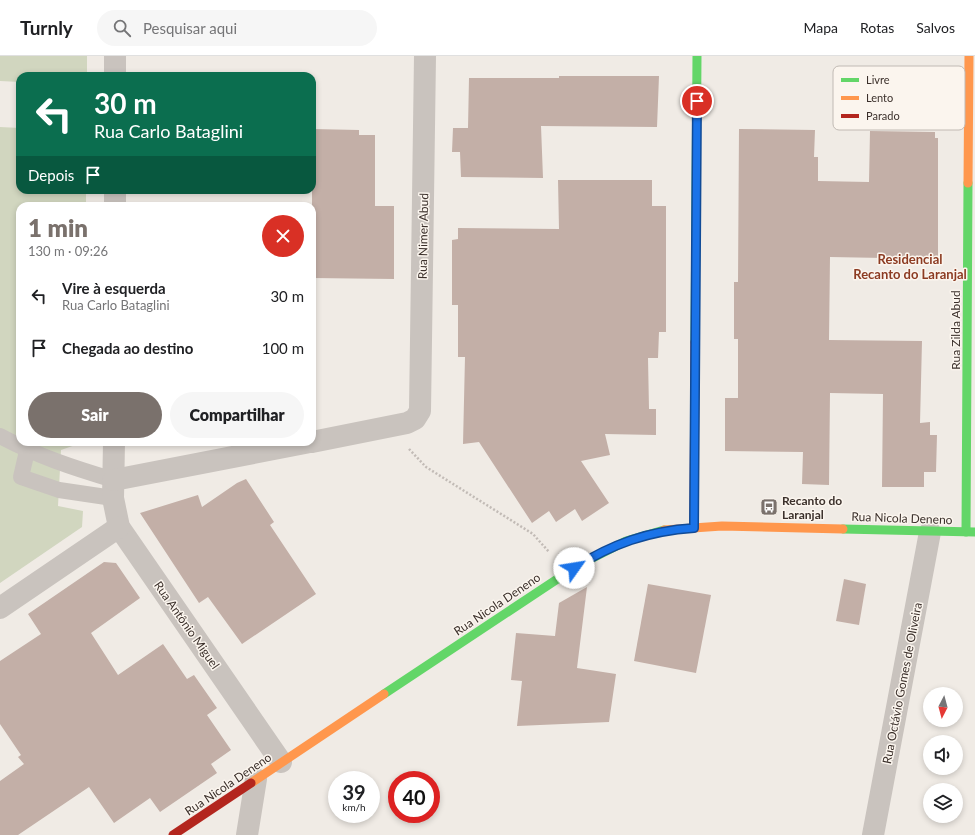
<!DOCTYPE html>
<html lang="pt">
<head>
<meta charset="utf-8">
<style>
  :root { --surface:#fff; --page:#f6f6f6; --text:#202124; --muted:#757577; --line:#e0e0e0; --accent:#7a716c }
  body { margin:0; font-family:Lato,sans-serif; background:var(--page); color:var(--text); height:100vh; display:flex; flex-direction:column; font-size:15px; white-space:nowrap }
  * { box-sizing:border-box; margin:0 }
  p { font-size:13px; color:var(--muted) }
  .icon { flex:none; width:22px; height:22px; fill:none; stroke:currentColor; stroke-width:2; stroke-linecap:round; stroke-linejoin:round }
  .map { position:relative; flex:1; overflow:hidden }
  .panel { position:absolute; left:16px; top:146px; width:300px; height:244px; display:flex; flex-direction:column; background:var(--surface); border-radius:12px; box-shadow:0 2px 6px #0003 }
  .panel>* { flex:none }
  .guide { position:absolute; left:16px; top:16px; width:300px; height:122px; border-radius:12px; box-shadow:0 2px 6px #0003; background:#0b6e4f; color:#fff; overflow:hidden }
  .needle { width:26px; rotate:186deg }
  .tools { position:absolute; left:923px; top:631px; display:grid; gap:8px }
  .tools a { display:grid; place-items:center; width:40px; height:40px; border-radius:50%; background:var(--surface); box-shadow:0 2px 6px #0003; font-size:20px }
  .speed { position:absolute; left:328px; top:715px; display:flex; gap:8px; font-size:20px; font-weight:700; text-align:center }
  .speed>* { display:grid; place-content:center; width:52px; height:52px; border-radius:50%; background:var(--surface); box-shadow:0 2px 6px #0003; line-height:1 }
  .speed small { font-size:10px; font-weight:400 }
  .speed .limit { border:6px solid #d22; background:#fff; color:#111 }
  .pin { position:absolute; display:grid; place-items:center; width:34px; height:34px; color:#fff; margin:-17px; border:2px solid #fff; border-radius:50%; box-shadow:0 1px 4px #0007 }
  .me { position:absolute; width:44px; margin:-22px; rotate:58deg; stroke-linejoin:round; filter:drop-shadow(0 0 3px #0008) }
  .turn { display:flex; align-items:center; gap:14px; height:84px; padding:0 12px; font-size:18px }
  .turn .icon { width:52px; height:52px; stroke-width:2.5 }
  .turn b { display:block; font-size:28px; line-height:34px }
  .then { display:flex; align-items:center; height:38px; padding:0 12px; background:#0003; gap:8px; font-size:15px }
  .round { display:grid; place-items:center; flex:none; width:42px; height:42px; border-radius:21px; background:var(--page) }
  .overview { display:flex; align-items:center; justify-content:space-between; height:68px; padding:0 12px }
  h1 { font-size:24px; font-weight:800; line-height:30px; color:var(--accent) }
  .cta { display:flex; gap:8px; margin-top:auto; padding:8px 12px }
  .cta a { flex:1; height:46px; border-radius:24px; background:var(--accent); color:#fff; font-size:16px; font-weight:800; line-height:46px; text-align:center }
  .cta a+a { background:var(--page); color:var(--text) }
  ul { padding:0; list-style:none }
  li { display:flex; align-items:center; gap:12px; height:52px; padding:0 12px }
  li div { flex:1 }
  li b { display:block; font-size:15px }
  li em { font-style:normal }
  header { display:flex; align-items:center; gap:24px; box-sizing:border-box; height:56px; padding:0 20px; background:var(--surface); border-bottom:1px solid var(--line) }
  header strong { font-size:19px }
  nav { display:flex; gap:22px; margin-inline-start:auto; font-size:14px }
  .search { width:280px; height:36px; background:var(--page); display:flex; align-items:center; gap:10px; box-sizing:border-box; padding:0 14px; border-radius:22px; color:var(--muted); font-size:15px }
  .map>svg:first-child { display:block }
  .green { fill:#d1d6bf }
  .building { fill:#c3afa7 }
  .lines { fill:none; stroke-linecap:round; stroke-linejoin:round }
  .path { stroke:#c2bbb6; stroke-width:2.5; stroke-dasharray:2 2; stroke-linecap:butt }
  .lane { stroke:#c9c3be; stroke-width:16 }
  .street { stroke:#c9c3be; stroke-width:22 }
  .fast { stroke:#63d668; stroke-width:9 }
  .slow { stroke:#ff974d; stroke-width:9 }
  .jam { stroke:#b3261e; stroke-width:9 }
  .route-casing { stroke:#114b97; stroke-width:10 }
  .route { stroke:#1a73e8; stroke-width:7 }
  .labels { text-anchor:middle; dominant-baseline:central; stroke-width:3; stroke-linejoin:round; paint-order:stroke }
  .street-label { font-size:12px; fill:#3b302b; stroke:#fbf5ee }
  .poi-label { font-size:12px; font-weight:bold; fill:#3b302b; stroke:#fbf5ee; text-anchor:start }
  .neighbourhood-label { font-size:13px; font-weight:bold; fill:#8c3b22; stroke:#fbf5ee }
  .key { fill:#fbf5ee; stroke:#c1bab4; stroke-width:1 }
  .key-label { font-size:11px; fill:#3b302b }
</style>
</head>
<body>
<header>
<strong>Turnly</strong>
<div class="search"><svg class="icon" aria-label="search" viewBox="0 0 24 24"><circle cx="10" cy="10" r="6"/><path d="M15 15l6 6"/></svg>Pesquisar aqui</div>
<nav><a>Mapa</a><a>Rotas</a><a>Salvos</a></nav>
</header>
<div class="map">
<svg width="975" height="779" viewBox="0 0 975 779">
  <rect width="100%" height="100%" fill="#f0ebe5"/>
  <g class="green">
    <path d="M0 0H87V20H20V26L0 25Z"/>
    <path d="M0 71 20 72V134H86V150H20V386H84L61 394 58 450 83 455 82 471 0 527Z"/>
  </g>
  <g class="building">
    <path d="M559 20H659L657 71 541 70 543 122 461 121 460 96H452L453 72H468L469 22H559Z"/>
    <path d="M312 73 359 74V79H375V150H394V223L312 222Z"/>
    <path d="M739 73 815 74 814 101H818V125L869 126 870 75 935 76V82H938V203L830 201 829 284 922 285 920 367 930 366V379H937L936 416H924V431H882L883 338 830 337 829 429 802 428 803 396 725 395V342H738V283H734V226H738Z"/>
    <path d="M558 124H652V150H666V276H659L658 302H648L649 353H656V379L605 378 610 399 581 405 609 447 582 465 575 453 556 466 549 455 532 467 479 386 463 388 465 301H458V249H452V184L458 183V172L559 173Z"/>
    <path d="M246 423 274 466 270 469 316 538 242 588 208 541 199 547 140 457 198 439 202 451 237 427Z"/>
    <path d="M104 506 116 507 140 542 91 577 118 619 163 588 187 623 194 619 217 652 207 659 231 694 211 708 217 717 160 756 150 742 114 767 89 731 18 779H0V725L24 708 18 701 21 699 0 668V605L41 578 28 558Z"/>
    <path d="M844 523 866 528 859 569 836 565Z"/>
    <path d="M648 528 711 539 696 617 634 605Z"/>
    <path d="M587 531 577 612 616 618 609 666 517 670 522 625 511 624 516 577 555 580 559 547Z"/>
  </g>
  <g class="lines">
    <path class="path" d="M409 393 426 411 533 478 549 496"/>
    <g class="lane">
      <path d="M0 380C37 400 74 412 114 424"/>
      <path d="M27 395 21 421 59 434 113 442"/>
    </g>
    <g class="street">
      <path d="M115 20V0"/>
      <path d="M115 150V134"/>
      <path d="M114 386 113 442 119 471 281 706"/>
      <path d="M312 386 407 367 415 363 420 355 425 0"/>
      <path d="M114 424 310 386"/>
      <path d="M0 552 119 471"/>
      <path d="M247 779 256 723"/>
      <path d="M873 779 930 476"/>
    </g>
    <g class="fast">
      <path d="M695 286 697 0"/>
      <path d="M843 473 975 476"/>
      <path d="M966 476 968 127"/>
      <path d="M384 638 577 510 626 485 664 474"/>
    </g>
    <g class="slow">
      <path d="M968 127 969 0"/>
      <path d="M664 474 722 470 843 473"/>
      <path d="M251 727 384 638"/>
    </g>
    <g class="jam">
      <path d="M694 472 695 286"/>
      <path d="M173 779 251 727"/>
    </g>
  </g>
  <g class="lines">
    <g class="route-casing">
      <path id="route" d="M574 512C612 488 648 475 694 472L697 45"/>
    </g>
    <use href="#route" class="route"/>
  </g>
  <defs>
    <g id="bus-square" transform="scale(0.9)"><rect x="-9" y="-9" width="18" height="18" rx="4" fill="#7a716c" stroke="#fbf5ee"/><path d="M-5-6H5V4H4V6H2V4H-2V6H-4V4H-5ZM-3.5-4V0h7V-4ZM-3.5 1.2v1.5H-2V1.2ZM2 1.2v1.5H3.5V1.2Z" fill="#fff"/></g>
  </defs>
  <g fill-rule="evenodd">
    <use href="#bus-square" x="769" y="451"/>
  </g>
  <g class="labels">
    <g class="street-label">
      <text transform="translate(423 180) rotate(-89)">Rua Nimer Abud</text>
      <text transform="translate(955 274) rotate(-90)">Rua Zilda Abud</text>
      <text transform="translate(902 462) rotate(2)">Rua Nicola Deneno</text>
      <text transform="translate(497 548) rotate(-34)">Rua Nicola Deneno</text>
      <text transform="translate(187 569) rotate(55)">Rua Antônio Miguel</text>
      <text transform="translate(902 627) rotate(-79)">Rua Octávio Gomes de Oliveira</text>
      <text transform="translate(228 728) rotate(-34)">Rua Nicola Deneno</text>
    </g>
    <g class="poi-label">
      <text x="782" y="444">Recanto do<tspan x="782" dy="14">Laranjal</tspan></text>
    </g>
    <g class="neighbourhood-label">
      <text x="910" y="203">Residencial<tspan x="910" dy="15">Recanto do Laranjal</tspan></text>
    </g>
  </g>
  <rect x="833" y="10" width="132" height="64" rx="6" class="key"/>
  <rect x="841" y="22" width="18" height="4" fill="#63d668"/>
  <rect x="841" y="40" width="18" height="4" fill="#ff974d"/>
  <rect x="841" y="58" width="18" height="4" fill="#b3261e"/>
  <g class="key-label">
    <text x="866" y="28">Livre</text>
    <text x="866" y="46">Lento</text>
    <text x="866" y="64">Parado</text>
  </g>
</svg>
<div class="tools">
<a><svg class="needle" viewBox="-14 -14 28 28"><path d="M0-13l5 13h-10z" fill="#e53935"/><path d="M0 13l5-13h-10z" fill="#757577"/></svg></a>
<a><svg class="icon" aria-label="sound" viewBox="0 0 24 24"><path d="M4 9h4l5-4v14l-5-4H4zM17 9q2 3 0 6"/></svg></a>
<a><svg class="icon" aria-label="layers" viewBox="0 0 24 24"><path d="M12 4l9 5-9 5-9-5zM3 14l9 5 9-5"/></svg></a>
</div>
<div class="speed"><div>39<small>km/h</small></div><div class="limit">40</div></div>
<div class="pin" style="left:697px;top:45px;background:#d93025"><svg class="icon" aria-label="arrive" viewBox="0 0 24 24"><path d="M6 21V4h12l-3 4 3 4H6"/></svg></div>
<svg class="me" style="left:574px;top:512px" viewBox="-20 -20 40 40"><circle r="19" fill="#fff"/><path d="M0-13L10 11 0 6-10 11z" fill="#1a73e8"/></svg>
<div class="guide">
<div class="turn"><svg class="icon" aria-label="left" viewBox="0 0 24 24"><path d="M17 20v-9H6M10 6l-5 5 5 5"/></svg><div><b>30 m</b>Rua Carlo Bataglini</div></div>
<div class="then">Depois<svg class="icon" aria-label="arrive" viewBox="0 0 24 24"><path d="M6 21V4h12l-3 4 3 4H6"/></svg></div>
</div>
<section class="panel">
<div class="overview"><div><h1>1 min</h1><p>130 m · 09:26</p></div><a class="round" style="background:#d93025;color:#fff"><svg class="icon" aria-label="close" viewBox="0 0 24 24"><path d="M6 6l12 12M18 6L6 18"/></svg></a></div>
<ul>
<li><svg class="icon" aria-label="left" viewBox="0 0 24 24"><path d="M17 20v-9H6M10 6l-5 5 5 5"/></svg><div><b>Vire à esquerda</b><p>Rua Carlo Bataglini</p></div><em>30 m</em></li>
<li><svg class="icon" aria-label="arrive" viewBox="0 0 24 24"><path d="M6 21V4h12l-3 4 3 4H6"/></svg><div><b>Chegada ao destino</b></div><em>100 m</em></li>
</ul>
<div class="cta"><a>Sair</a><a>Compartilhar</a></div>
</section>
</div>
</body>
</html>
